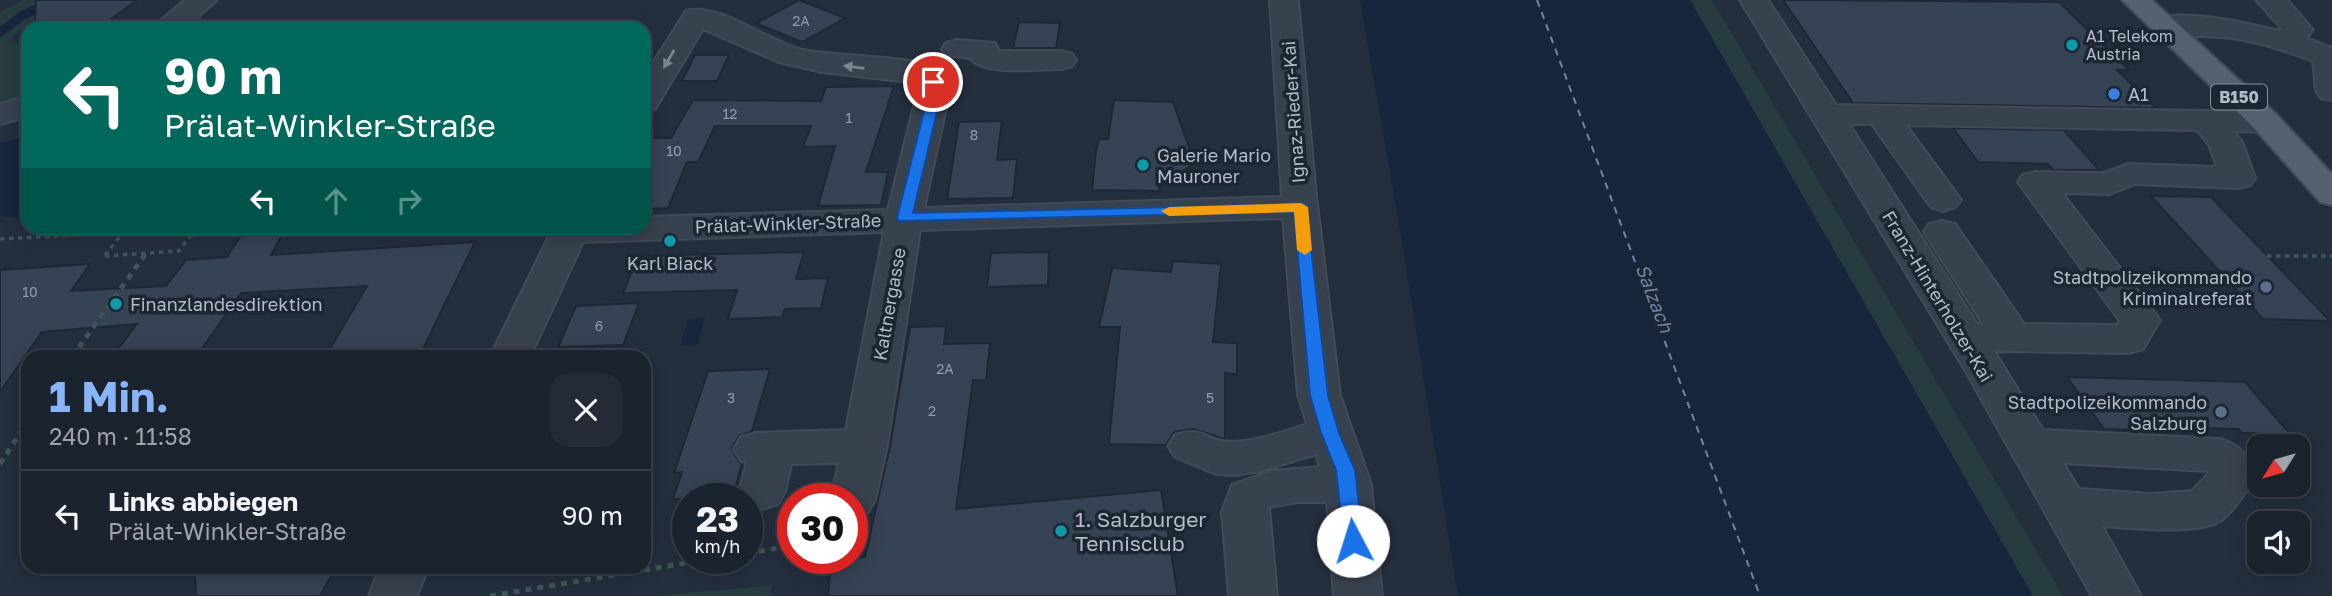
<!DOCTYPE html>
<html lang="de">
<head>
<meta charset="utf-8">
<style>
  :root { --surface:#1b232e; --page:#242b36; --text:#f1f3f6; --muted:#a0a4aa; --line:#39404a; --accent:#8ab4f8 }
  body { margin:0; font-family:"Golos Text",sans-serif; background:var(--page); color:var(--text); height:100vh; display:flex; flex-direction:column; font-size:26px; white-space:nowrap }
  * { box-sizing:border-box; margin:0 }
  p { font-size:23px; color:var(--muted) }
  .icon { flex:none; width:38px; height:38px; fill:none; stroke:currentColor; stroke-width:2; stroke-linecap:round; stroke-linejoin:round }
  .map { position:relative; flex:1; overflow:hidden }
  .panel { position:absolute; left:21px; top:350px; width:630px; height:224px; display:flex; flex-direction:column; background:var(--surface); border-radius:21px; box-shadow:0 4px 18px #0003,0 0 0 2px var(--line) }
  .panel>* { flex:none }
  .banner { position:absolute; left:21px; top:21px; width:630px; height:214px; border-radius:21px; box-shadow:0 4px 18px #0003,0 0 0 2px var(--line); background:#00695c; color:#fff; overflow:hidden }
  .needle { width:46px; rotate:233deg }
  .buttons { position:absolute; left:2247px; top:434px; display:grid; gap:14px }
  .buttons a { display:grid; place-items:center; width:63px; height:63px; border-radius:14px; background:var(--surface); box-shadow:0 4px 18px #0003,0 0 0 2px var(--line); font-size:35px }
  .speed { position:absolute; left:672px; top:483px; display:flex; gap:14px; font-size:35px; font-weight:700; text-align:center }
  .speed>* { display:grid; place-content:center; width:91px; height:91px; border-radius:50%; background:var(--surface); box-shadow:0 4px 18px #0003,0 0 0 2px var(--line); line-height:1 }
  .speed small { font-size:18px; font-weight:400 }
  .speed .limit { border:10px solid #d22; background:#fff; color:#111 }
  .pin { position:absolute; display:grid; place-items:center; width:60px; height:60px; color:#fff; margin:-30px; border:4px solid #fff; border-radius:50%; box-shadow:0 2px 7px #0007 }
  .me { position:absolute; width:77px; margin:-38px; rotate:355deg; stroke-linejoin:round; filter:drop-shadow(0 0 5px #0008) }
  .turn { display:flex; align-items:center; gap:24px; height:147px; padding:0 28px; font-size:32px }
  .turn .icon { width:91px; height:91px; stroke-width:2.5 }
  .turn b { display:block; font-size:49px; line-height:60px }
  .lanes { display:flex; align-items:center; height:66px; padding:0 28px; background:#0003; justify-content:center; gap:35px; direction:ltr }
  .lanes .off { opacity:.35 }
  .round { display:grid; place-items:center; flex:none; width:74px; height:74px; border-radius:21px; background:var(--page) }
  .overview { display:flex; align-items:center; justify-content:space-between; height:119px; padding:0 28px }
  h1 { font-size:42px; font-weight:700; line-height:52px; color:var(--accent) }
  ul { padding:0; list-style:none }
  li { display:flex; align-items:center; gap:21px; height:91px; padding:0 28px; border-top:2px solid var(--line) }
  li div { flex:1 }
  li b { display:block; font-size:26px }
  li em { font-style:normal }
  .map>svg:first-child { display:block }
  .green { fill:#263c3f }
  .water { fill:#17263c }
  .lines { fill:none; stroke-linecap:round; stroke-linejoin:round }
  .stream { stroke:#17263c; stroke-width:9 }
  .ferry { stroke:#6d86a8; stroke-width:2; stroke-dasharray:7 6; stroke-linecap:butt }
  .building { fill:#364354; stroke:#1f2835; stroke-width:2 }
  .minor-casing { stroke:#414a57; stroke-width:4 }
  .major-casing { stroke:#414a57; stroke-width:4 }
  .path-far1 { stroke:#3f5557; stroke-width:3.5; stroke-dasharray:4.5 4.5; stroke-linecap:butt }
  .path { stroke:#3f5557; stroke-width:5; stroke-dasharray:6 6; stroke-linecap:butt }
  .minor { fill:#38414e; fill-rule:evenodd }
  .major { fill:#56606e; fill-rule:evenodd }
  .oneway { fill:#7c8592 }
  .route { fill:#1a73e8; stroke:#114b97; stroke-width:2 }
  .slow { fill:#f59e0b }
  .culture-dot { fill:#0f9aa8; stroke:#1d2633; stroke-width:2.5 }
  .shop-dot { fill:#3f7fe0; stroke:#1d2633; stroke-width:2.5 }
  .service-dot { fill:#5c6f8a; stroke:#1d2633; stroke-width:2.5 }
  .labels { text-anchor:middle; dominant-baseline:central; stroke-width:7; stroke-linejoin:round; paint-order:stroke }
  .number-label { font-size:14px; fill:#929caa }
  .far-poi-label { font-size:16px; fill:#b4bcc9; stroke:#1d2633; text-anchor:start }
  .shield { fill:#1d2633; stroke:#878f9c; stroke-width:2 }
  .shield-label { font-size:16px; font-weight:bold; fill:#b4bcc9 }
  .poi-label { font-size:18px; fill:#b4bcc9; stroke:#1d2633; text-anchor:start }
  .street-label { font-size:18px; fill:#b4bcc9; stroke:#1d2633 }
  .water-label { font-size:19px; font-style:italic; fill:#6d86a8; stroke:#1d2633 }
  .near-poi-label { font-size:21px; fill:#b4bcc9; stroke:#1d2633; text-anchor:start }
</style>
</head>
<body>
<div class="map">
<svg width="2332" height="596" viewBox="0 0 2332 596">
  <rect width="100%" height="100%" fill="#242f3e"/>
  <g class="green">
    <path d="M24 0H96L28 25 8 41 28 47V98L0 105V12Z"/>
    <path d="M1690 0H1712L2063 596H2033Z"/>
    <path d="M772 585 771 596H657Z"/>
  </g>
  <g class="water">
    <path d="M1360 0H1690L2033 596H1458L1403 248Z"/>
    <path d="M28 136V219L0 216V143Z"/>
    <path d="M705 318 698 344 680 346 688 319Z"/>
  </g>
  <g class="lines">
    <path class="stream" d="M0 32 23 15 58 0"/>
    <path class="ferry" d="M1537 0 1760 596"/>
  </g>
  <g class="building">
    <path d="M36 0H137L99 28H35Z"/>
    <path d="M799 0 845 18 802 42 756 23Z"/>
    <path d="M1783 0 2059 2 2129 70H2117L2156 108 1853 103Z"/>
    <path d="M1019 22 1060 23 1056 48H1013Z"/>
    <path d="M695 55H729L717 81H682Z"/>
    <path d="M894 86 866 172H888L881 205 818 206 835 146 803 147 811 126H715L698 162H687L668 208 644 209V138H671L693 100 821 101 826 87Z"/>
    <path d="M1114 100 1173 102 1194 162 1176 179H1160L1159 191 1092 190 1096 151 1099 139H1108Z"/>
    <path d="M1002 121 997 160 1017 159 1013 198 947 199 959 122Z"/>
    <path d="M1953 128 2064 130 2099 170H2053L2048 164 1978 162Z"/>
    <path d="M2151 196 2211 197 2330 321 2263 319Z"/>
    <path d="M246 228H286L271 255 475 242 419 357H325L367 286 241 293 196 357H112L137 324 42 332 0 392V270L90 264 71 291 166 286 186 260 227 257Z"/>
    <path d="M804 252 796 279 828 278 821 308 785 309 782 317 728 319 737 290 623 293 638 256Z"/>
    <path d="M1049 252 1048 285 987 287 991 253Z"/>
    <path d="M1173 261 1221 264 1213 342 1237 343V374L1225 373V439L1193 429 1174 432 1166 445 1109 444 1120 327H1099L1112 268 1171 272Z"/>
    <path d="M639 303 623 345 558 347 576 306Z"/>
    <path d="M946 326 944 344 990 343 986 380H973L956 509 1161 490 1178 596H828L831 560 865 557 890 446 910 327Z"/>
    <path d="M770 369 752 431 739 436 732 448 739 462 742 464 732 499H673L682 472 674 473 708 371Z"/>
    <path d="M2067 377 2245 382 2290 434 2242 433 2239 429 2148 427 2151 430 2104 429Z"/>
    <path d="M265 567H336L320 596H196L195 575 263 570Z"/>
  </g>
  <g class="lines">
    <g class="minor-casing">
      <g id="minor">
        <path d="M185 0H217L185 28H152Z"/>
        <path d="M1270 0H1298L1316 196 1340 395 1371 485 1382 596H1334L1327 502H1297L1269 507 1277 596H1229L1222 512 1232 485 1272 471 1320 467 1316 454 1261 471 1233 475 1216 474 1175 457 1168 446 1175 435C1205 425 1207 443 1232 442 1258 441 1283 432 1307 424L1298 395 1283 218 920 230 887 446 875 500 868 512 852 518V499H830L839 463 791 464 785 492 778 504 762 509 747 505V499H743L739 492 747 462 741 461 734 449 741 437 756 433 846 430 884 232 583 242 530 357H490L553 228H644V217L888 210 919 86 918 83 822 72 779 62 703 29 655 109 644 111V77L686 11C720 2 768 42 803 50 838 57 910 55 937 69 943 73 947 80 951 86L924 208 1282 197Z"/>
        <path d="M1740 0H1768L1836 105 2266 112 2277 115 2282 122 2277 129 2266 132 2233 131 2242 142 2255 178 2250 185 2238 188 2135 184 2110 194 2062 193 2160 320 2143 349 2129 353 1994 351 2043 430 2220 439C2239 444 2248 456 2257 474 2250 487 2232 513 2220 521 2198 535 2128 528 2102 526L2141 596H2092L1965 370ZM1849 124H1872L1931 207 1943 211 1955 207 1961 200 1906 125 2197 130 2209 145 2217 167 2129 164 2104 173 2035 172 2023 175 2018 182 2120 321 2117 325 2024 324 1955 224 1942 221 1929 224 1924 232 1983 324H1977ZM2063 463 2208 471 2209 473 2192 491 2151 494 2079 489Z"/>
        <path d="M2256 0H2287L2313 30 2306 38 2332 48V100L2321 98 2316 91 2313 61C2283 50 2252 39 2221 37 2198 35 2175 37 2154 31L2150 25 2154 19C2191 9 2242 23 2280 31L2282 29Z"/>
        <path d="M957 40 995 43 999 51H1061L1072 54 1076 60 1072 66 1061 69C1039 69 982 76 970 58L946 55 942 49 946 43Z"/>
        <path d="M28 96V116L0 124V104Z"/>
        <path d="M380 567H428L417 596H369Z"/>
      </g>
    </g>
    <g class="major-casing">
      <path id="major" d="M2122 0H2152L2277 115 2332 174V205L2320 202 2255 129Z"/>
    </g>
    <g class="path-far1">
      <path d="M286 229 296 228"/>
      <path d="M189 236 243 232"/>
      <path d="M0 239 123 233"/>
      <path d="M105 255 127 228"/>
      <path d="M105 256 179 251 196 228"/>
      <path d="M2267 256H2332"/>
      <path d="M143 258 146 253"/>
    </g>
    <g class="path">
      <path d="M72 357 144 256"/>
      <path d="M0 464 28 421"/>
      <path d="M747 553 793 546"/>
      <path d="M490 596 715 558"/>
    </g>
    <use href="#minor" class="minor"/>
    <use href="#major" class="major"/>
  </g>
  <defs><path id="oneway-solid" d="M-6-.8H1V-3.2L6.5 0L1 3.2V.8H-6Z" transform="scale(1.75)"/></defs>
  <g class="oneway">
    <use href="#oneway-solid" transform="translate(669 59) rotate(120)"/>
    <use href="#oneway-solid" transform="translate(854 67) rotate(-173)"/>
  </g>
  <path class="route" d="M933 78 940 82 941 95 913 213 1306 204 1328 395 1339 433 1355 470 1363 541 1360 546 1353 549 1346 546 1344 541 1336 470 1321 433 1310 395 1294 212 899 221 897 218 928 95 927 82Z"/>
  <path class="slow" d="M1301 203 1308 207 1312 250 1305 255 1297 250 1294 212 1169 216 1161 211 1169 207Z"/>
  <g class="culture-dot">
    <circle cx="2072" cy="45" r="7"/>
    <circle cx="1143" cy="165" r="7"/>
    <circle cx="670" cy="241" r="7"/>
    <circle cx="116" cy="304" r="7"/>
    <circle cx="1061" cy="531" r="7"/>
  </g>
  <circle class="shop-dot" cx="2114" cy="94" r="7"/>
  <g class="service-dot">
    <circle cx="2266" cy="287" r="7"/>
    <circle cx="2221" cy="412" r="7"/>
  </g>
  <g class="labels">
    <g class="number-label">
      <text x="801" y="20">2A</text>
      <text x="730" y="113">12</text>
      <text x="849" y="117">1</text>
      <text x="974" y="134">8</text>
      <text x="674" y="150">10</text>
      <text x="30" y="291">10</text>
      <text x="599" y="325">6</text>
      <text x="945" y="368">2A</text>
      <text x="731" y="397">3</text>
      <text x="1210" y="397">5</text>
      <text x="932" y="410">2</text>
    </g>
    <g class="far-poi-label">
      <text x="2086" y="36">A1 Telekom<tspan x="2086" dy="18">Austria</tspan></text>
    </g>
    <rect class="shield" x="2211" y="84.5" width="56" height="25" rx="5"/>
    <g class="shield-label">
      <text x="2239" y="97">B150</text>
    </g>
    <g class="poi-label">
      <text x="2128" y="94">A1</text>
      <text x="1157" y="155">Galerie Mario<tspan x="1157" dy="21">Mauroner</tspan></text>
      <text x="670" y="263" text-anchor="middle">Karl Biack</text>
      <text x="2252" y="277" text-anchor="end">Stadtpolizeikommando<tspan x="2252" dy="21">Kriminalreferat</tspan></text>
      <text x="130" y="304">Finanzlandesdirektion</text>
      <text x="2207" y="402" text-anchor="end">Stadtpolizeikommando<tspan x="2207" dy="21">Salzburg</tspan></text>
    </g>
    <g class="street-label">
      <text transform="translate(1293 112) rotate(-94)">Ignaz-Rieder-Kai</text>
      <text transform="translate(788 223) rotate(-2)">Prälat-Winkler-Straße</text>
      <text transform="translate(1938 296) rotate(59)">Franz-Hinterholzer-Kai</text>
      <text transform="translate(889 304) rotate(-80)">Kaltnergasse</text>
    </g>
    <g class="water-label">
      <text transform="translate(1655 298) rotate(69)">Salzach</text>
    </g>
    <g class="near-poi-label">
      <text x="1075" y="519">1. Salzburger<tspan x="1075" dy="24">Tennisclub</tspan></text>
    </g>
  </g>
</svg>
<div class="buttons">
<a><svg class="needle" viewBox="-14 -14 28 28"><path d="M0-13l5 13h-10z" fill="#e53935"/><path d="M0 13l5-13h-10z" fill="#a0a4aa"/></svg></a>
<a><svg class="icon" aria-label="sound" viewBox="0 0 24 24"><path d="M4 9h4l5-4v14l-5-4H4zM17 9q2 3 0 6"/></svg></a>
</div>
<div class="speed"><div>23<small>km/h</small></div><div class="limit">30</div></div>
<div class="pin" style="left:933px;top:82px;background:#d93025"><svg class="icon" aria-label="arrive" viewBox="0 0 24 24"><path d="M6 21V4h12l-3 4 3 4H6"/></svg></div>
<svg class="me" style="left:1353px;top:541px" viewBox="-20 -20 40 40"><circle r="19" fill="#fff"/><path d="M0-13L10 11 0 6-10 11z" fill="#1a73e8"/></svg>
<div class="banner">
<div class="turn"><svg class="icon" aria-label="left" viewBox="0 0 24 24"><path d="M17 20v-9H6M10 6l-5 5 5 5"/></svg><div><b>90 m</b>Prälat-Winkler-Straße</div></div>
<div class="lanes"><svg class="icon" aria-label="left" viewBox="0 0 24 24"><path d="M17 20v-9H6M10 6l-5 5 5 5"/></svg><svg class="icon off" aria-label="ahead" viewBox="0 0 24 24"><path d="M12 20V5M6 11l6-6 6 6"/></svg><svg class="icon off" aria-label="right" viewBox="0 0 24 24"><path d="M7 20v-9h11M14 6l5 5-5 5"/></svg></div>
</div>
<section class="panel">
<div class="overview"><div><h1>1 Min.</h1><p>240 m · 11:58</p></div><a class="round"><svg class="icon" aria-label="close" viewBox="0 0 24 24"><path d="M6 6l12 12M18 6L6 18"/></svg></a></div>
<ul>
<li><svg class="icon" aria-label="left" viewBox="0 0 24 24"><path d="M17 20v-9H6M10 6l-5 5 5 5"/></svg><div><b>Links abbiegen</b><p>Prälat-Winkler-Straße</p></div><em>90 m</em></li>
</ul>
</section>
</div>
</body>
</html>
